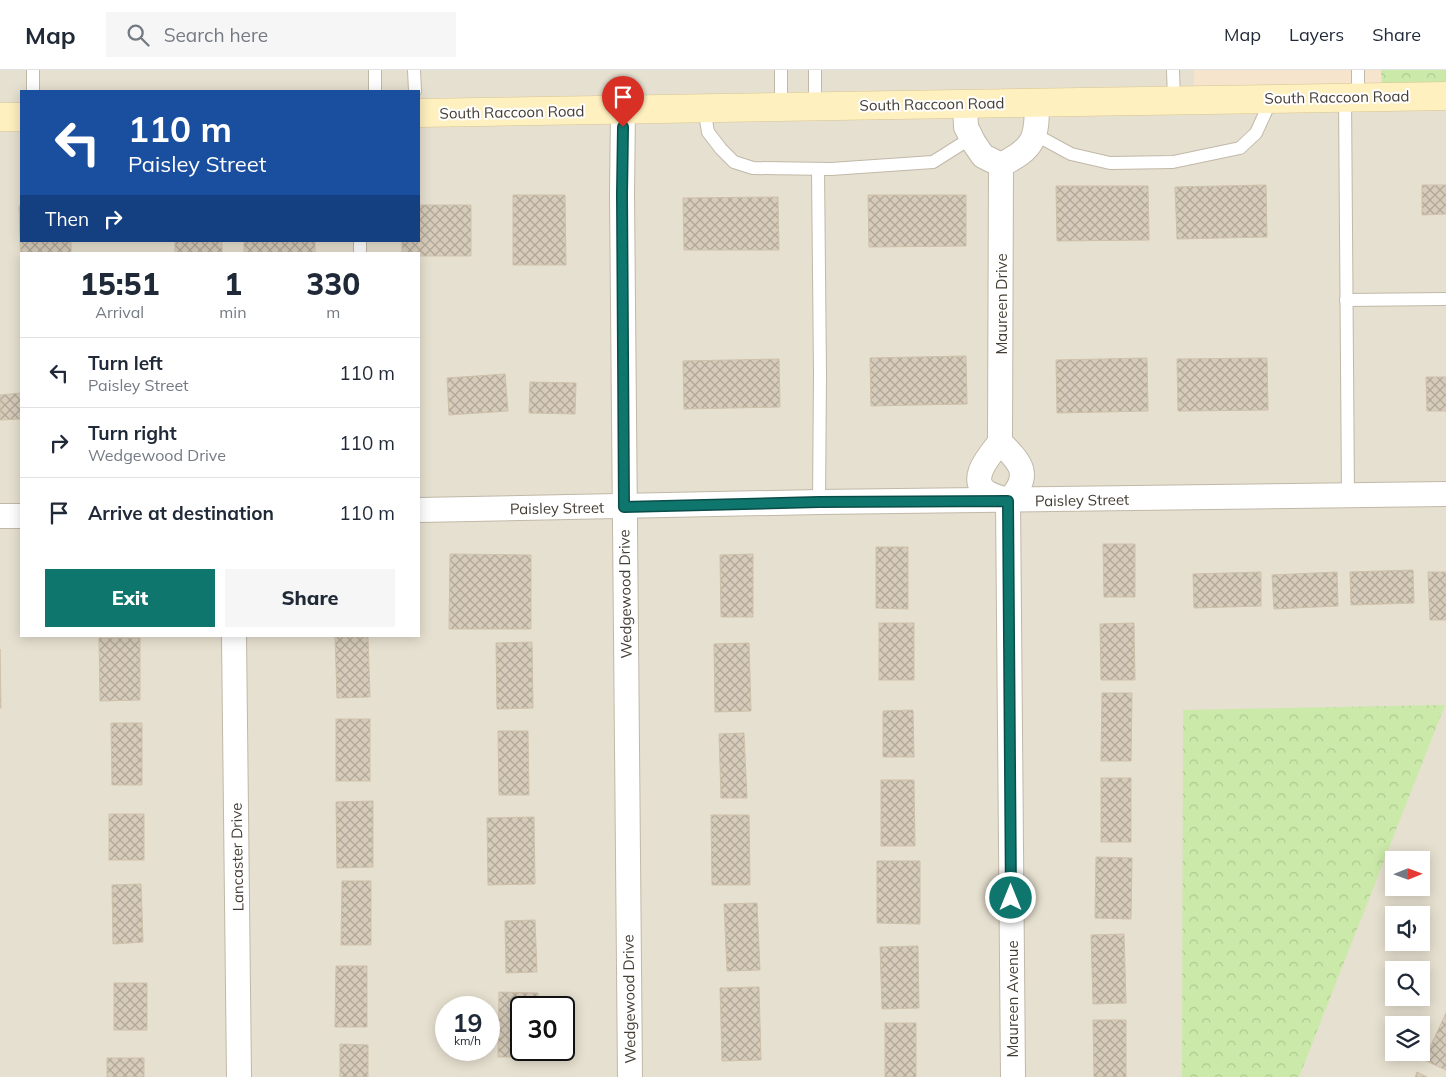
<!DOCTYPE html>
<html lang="en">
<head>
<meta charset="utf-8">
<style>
  :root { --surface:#fff; --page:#f6f6f7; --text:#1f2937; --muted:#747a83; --line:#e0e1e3; --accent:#0f766e }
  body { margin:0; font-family:Mulish,sans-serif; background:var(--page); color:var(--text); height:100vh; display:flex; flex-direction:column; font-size:19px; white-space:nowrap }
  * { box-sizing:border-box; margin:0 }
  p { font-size:16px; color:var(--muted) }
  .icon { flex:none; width:28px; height:28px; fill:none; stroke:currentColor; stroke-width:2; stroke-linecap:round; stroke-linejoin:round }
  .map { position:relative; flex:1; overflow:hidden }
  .panel { position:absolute; left:20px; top:182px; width:400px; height:385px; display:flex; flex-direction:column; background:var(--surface); border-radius:0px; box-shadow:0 2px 12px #0003 }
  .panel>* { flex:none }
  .banner { position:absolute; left:20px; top:20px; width:400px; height:152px; border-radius:0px; box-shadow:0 2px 12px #0003; background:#1a4fa0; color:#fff; overflow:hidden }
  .needle { width:32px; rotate:89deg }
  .fabs { position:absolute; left:1385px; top:781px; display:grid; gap:10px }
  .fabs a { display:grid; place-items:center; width:45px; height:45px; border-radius:0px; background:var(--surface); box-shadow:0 2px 12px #0003; font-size:25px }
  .speed { position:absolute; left:435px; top:926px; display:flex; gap:10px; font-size:25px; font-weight:700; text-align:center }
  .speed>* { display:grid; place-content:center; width:65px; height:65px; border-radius:50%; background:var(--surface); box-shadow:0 2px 12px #0003; line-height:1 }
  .speed small { font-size:12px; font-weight:400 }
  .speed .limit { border:2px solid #111; border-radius:8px; background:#fff; color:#111 }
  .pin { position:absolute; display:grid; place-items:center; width:42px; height:42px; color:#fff; margin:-51px -21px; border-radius:50% 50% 50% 0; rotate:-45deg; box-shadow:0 0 5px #0007 }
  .pin .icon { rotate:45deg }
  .me { position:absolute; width:55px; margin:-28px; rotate:0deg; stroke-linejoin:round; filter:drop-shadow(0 0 4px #0008) }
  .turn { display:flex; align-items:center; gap:18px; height:105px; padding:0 25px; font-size:22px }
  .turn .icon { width:65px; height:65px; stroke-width:2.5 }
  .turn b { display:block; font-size:35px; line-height:42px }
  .then { display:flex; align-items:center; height:48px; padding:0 25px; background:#0003; gap:10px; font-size:19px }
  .eta { display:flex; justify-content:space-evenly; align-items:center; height:85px; text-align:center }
  .eta b { font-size:30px; font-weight:800; line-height:35px }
  .button { display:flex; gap:10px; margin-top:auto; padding:10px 25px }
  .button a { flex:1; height:58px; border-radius:0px; background:var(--accent); color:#fff; font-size:20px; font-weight:800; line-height:58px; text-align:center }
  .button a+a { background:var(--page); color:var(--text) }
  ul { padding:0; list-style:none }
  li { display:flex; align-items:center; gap:15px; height:70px; padding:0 25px; border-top:1px solid var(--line) }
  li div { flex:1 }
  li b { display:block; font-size:19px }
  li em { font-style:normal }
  header { display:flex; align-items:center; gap:30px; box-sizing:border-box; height:70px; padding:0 25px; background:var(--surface); border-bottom:1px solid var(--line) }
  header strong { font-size:24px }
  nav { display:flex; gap:28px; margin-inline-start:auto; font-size:18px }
  .search { width:350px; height:45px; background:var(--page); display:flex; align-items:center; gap:12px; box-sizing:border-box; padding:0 18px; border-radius:0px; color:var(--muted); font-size:19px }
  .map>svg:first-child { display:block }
  .residential { fill:#e6e0d0; fill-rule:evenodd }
  .commercial { fill:#f6e4cc }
  .forest { fill:url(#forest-crowns) }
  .building { fill:url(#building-cross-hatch); stroke:#cfc1aa }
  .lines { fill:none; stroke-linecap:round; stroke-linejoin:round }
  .lane-casing { stroke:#c1b8a8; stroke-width:14 }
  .street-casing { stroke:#c1b8a8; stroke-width:26 }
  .secondary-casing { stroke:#d8c592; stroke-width:29 }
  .lane { stroke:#fff; stroke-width:12 }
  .street { stroke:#fff; stroke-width:24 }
  .secondary { stroke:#fff0bf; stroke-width:28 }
  .route-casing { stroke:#0a4d48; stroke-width:12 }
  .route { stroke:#0f766e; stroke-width:9 }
  .labels { text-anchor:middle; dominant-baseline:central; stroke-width:4; stroke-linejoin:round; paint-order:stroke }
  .street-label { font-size:15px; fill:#443d33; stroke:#fff }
</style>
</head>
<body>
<header>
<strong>Map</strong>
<div class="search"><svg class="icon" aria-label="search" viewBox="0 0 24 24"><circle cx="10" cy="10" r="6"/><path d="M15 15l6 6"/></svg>Search here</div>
<nav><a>Map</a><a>Layers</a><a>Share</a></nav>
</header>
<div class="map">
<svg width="1446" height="1007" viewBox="0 0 1446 1007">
  <defs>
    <pattern id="forest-crowns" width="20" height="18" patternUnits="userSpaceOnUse" patternTransform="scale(1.25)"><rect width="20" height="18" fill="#cbe9a9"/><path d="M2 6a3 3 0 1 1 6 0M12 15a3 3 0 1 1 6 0" fill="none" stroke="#b0c992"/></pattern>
    <pattern id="building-cross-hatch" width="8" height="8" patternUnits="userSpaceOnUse" patternTransform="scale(1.25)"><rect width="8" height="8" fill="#d7ccba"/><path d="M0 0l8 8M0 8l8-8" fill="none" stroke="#b0a798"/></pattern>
  </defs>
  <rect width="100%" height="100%" fill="#f2ede2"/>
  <path class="residential" d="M0 0H1194V29L1446 26V1007H0ZM21 21H419V171H21ZM21 184H419V566H21ZM1394 790H1421V818H1394ZM1394 845H1421V872H1394ZM1394 900H1421V928H1394ZM446 938H489V980H446ZM521 938H564V980H521ZM1394 955H1421V982H1394Z"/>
  <path class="commercial" d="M1194 0H1381L1382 27 1194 30Z"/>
  <g class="forest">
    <path d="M1381 0H1446V26L1382 27Z"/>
    <path d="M1445 635 1299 1007H1182L1183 640Z"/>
  </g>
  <g class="building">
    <path d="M1266 115 1267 167 1177 169 1175 117Z"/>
    <path d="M1422 115H1446V144L1422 145Z"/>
    <path d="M1056 116H1148L1149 170 1057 171Z"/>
    <path d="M513 125H565L566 195H513Z"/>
    <path d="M868 125H966V176L869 177Z"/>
    <path d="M778 127 779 180H684L683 128Z"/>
    <path d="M21 135V171H71V184H21V200L19 136Z"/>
    <path d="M419 135H471V186H419V184H402V171H419Z"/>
    <rect x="175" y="171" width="47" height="13"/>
    <rect x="244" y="171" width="71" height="13"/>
    <path d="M966 286 967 334 871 336 870 288Z"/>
    <path d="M1147 288 1148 341 1057 343 1056 290Z"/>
    <path d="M1267 288 1268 340 1178 341 1177 289Z"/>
    <path d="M779 289 780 337 684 339 683 291Z"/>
    <path d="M505 304 508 341 449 345 447 308Z"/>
    <path d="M1426 307H1446V341H1427Z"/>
    <path d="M530 312 576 313 575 344 529 343Z"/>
    <path d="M21 323V349L0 350V325Z"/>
    <path d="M1103 474H1135V527H1104Z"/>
    <path d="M876 477H908V539L876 538Z"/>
    <path d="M450 484 531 485V559H449Z"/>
    <path d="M753 484V547H721L720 485Z"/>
    <path d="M1413 500 1414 533 1351 535 1350 502Z"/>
    <path d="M1261 502V536L1194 538 1193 504Z"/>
    <path d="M1337 502 1338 536 1274 539 1272 505Z"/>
    <path d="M1428 502H1446V550H1430Z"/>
    <rect x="879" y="553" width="35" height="57"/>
    <path d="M1134 553 1135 610H1101L1100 554Z"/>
    <path d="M335 567H368L370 627 337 628Z"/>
    <path d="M99 568H140V630L100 631Z"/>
    <path d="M532 572 533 638 497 639 496 573Z"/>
    <path d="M749 573 751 641 715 642 714 574Z"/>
    <path d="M0 579 1 638H0Z"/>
    <path d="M1102 623H1132L1131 691H1101Z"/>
    <path d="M913 640 914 687H883V641Z"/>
    <rect x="336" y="649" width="34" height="62"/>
    <path d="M111 653H142V715H112Z"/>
    <path d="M498 661H528L529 725H499Z"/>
    <path d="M744 663 747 728H721L719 664Z"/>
    <rect x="1101" y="708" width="30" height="64"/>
    <path d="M881 710H914L915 776H881Z"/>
    <path d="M373 731V797L337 798 336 732Z"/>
    <rect x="109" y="744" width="35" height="46"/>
    <path d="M711 745H749L750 815H712Z"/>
    <path d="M534 747 535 814 488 815 487 748Z"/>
    <path d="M1096 787 1132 788 1131 849 1095 848Z"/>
    <path d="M877 791H920V854L877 853Z"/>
    <path d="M342 811H371V875H341Z"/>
    <path d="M141 814 143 872 113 874 112 815Z"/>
    <path d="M757 833 760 900 727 901 724 834Z"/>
    <path d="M535 850 537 902 506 903 505 851Z"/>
    <path d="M1124 864 1126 933 1093 934 1091 865Z"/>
    <path d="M918 876 919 938 882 939 880 877Z"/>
    <path d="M336 896H367V957H335Z"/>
    <rect x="114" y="913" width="33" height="47"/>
    <path d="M759 917 761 990 722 991 720 918Z"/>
    <path d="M499 922 538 923V938H521V980H538V987H498Z"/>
    <path d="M1446 943V1000L1424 990Z"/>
    <path d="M1093 950H1126V1007H1094Z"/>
    <rect x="885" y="953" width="31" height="54"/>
    <path d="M340 974 368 975V1007H340Z"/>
    <rect x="107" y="988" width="37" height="19"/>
    <path d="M1417 1002 1427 1007H1415Z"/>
  </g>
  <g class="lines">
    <g class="lane-casing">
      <g id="lane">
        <path d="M375 0V21"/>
        <path d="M414 0 415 21"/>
        <path d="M781 0V37"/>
        <path d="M815 0V36"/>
        <path d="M1173 0 1174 30"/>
        <path d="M1358 0V27"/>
        <path d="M33 21V0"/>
        <path d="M1345 27 1348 426"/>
        <path d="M704 38 708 62 721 79 734 92 753 98 831 99 933 92 971 68"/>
        <path d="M1036 65 1071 84 1110 93 1173 92 1240 78 1256 63 1272 28"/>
        <path d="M818 99 820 304 819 432"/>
        <path d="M360 171V184"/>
        <path d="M1346 230 1446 229"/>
      </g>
    </g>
    <g class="street-casing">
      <g id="street">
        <path d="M965 33 966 57 974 73 983 86 1001 95 1000 372C1021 393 1033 405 1008 431"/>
        <path d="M623 40 622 124 630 1007"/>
        <path d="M1001 95C1035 78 1037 68 1037 32"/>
        <path d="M1000 372C991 384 966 410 988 423 993 426 1001 428 1007 430"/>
        <path d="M1008 431 1013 1007"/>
        <path d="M419 440 819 432 1446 424"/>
        <path d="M0 446H21"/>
        <path d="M234 566 239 1007"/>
      </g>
    </g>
    <g class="secondary-casing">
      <g id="secondary">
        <path d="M419 43 1446 26"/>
        <path d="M0 47H21"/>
      </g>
    </g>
    <use href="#lane" class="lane"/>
    <use href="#street" class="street"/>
    <use href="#secondary" class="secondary"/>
  </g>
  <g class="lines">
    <g class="route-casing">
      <path id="route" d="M623 57 622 124 624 437 819 432 1008 431 1011 828"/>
    </g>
    <use href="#route" class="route"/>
  </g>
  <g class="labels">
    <g class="street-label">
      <text transform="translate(1337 27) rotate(-1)">South Raccoon Road</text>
      <text transform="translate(932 34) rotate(-1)">South Raccoon Road</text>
      <text transform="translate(512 42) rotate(-1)">South Raccoon Road</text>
      <text transform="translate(1001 234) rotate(-90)">Maureen Drive</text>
      <text transform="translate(1082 430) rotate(-1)">Paisley Street</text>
      <text transform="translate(557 438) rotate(-1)">Paisley Street</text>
      <text transform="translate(625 524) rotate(-91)">Wedgewood Drive</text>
      <text transform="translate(237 787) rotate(-91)">Lancaster Drive</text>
      <text transform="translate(629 929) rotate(-91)">Wedgewood Drive</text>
      <text transform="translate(1012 929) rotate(-90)">Maureen Avenue</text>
    </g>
  </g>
</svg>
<div class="fabs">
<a><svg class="needle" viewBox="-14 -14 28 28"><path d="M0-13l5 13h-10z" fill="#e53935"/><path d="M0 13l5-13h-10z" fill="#747a83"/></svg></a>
<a><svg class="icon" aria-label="sound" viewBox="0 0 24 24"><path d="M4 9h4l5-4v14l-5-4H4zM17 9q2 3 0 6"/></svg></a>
<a><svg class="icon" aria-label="search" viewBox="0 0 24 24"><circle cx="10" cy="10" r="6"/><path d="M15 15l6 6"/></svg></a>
<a><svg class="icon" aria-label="layers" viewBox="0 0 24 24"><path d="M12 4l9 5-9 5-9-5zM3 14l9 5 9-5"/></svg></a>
</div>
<div class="speed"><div>19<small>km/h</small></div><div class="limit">30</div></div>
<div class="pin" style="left:623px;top:57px;background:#d93025"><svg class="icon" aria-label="arrive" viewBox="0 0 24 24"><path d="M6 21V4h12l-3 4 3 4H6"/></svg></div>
<svg class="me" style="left:1011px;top:828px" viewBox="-20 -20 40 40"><circle r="17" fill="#0f766e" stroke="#fff" stroke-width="3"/><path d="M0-11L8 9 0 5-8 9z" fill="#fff"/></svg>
<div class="banner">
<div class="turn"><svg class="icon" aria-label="left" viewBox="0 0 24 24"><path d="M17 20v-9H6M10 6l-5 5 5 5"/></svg><div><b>110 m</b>Paisley Street</div></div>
<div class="then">Then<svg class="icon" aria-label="right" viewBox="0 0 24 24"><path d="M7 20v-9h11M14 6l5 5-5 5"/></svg></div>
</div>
<section class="panel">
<div class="eta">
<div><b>15:51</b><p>Arrival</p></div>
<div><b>1</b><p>min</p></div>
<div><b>330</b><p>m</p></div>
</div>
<ul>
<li><svg class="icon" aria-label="left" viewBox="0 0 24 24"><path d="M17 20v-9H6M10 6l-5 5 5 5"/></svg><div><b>Turn left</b><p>Paisley Street</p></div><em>110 m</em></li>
<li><svg class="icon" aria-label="right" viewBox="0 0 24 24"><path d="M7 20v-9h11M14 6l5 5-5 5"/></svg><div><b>Turn right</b><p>Wedgewood Drive</p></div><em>110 m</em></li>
<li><svg class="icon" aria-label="arrive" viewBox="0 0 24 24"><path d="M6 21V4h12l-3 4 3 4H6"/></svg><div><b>Arrive at destination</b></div><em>110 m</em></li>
</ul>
<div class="button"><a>Exit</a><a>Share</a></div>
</section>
</div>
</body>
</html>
